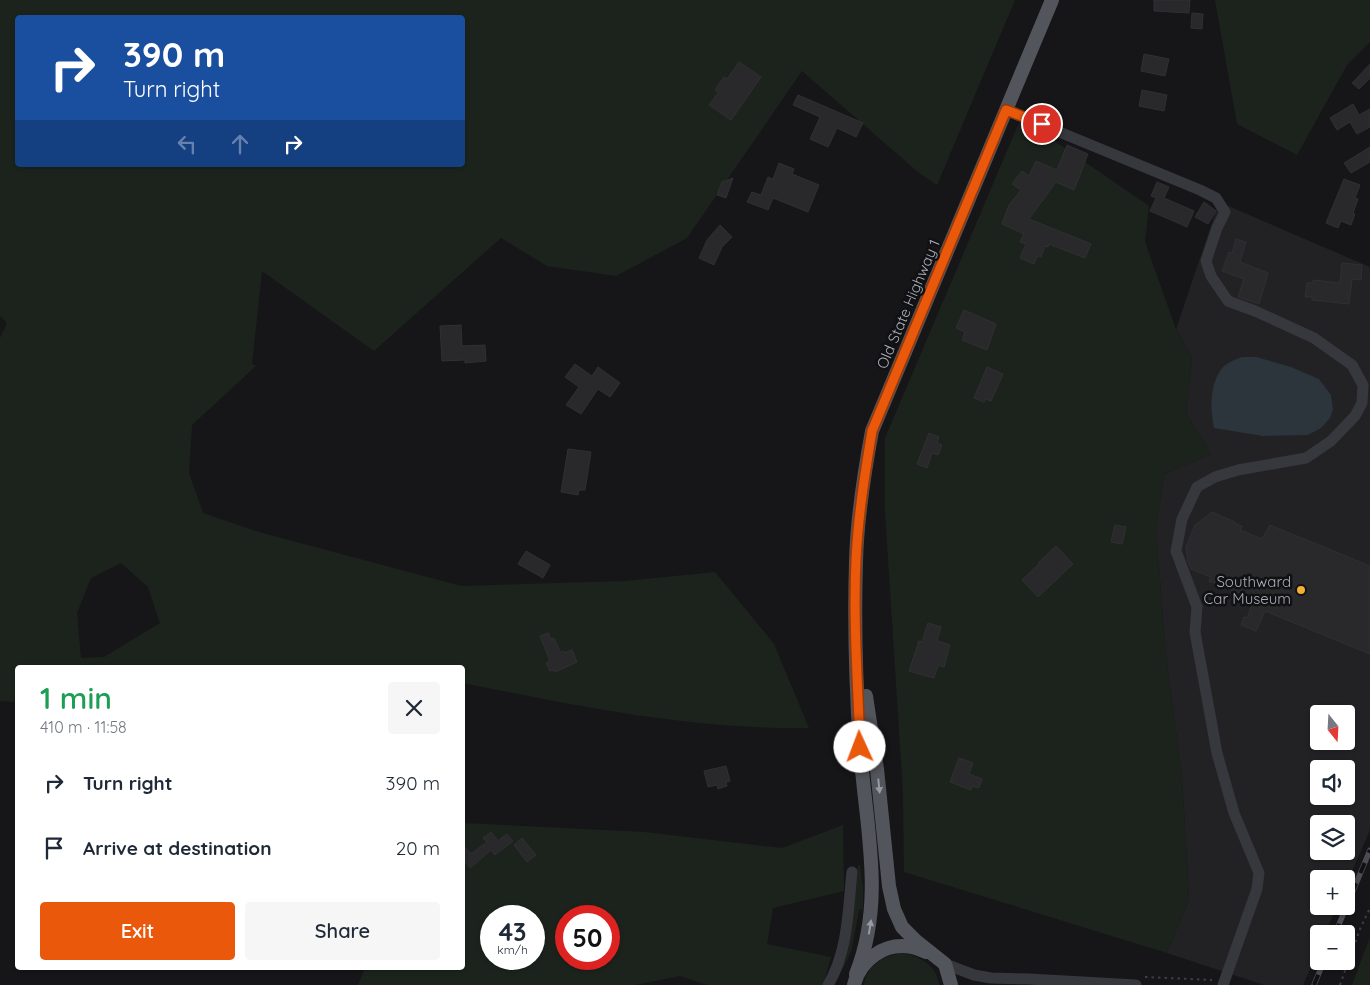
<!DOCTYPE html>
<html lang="en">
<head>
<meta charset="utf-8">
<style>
  :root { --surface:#fff; --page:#f6f6f7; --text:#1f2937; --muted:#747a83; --accent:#ea580c }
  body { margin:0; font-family:Quicksand,sans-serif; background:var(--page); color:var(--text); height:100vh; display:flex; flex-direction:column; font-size:19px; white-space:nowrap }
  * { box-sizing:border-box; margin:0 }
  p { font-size:16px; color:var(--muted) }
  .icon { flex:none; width:28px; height:28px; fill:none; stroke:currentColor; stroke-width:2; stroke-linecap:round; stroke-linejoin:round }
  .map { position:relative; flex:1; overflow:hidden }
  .panel { position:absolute; left:15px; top:665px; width:450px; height:305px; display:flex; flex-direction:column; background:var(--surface); border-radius:5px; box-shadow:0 1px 4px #0004 }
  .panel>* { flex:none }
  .guide { position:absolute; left:15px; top:15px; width:450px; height:152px; border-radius:5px; box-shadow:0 1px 4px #0004; background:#1a4fa0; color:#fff; overflow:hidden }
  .needle { width:32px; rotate:162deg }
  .buttons { position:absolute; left:1310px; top:705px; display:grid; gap:10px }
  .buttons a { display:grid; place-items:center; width:45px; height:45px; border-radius:5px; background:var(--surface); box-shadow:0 1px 4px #0004; font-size:25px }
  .speed { position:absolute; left:480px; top:905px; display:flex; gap:10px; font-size:25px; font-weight:700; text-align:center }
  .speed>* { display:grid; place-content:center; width:65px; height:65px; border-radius:50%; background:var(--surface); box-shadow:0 1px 4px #0004; line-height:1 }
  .speed small { font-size:12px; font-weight:400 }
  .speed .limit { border:8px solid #d22; background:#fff; color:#111 }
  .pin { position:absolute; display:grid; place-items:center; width:42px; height:42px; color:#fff; margin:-21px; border:2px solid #fff; border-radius:50%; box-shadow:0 1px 5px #0007 }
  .me { position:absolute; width:55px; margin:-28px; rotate:358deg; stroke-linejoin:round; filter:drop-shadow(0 0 4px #0008) }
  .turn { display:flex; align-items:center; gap:18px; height:105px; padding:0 25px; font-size:22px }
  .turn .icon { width:65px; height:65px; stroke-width:2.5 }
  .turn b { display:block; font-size:35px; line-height:42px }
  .lanes { display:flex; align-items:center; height:48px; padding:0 25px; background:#0003; justify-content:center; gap:25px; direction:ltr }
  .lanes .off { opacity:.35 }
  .round { display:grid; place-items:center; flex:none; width:52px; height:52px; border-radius:5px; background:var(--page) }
  .head { display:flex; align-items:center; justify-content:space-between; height:85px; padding:0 25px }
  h1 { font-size:30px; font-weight:600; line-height:38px; color:#1e9e55 }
  .cta { display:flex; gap:10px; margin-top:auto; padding:10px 25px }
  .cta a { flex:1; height:58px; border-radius:5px; background:var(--accent); color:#fff; font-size:20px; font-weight:600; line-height:58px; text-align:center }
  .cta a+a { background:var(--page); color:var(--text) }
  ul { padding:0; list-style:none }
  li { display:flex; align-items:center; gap:15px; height:65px; padding:0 25px }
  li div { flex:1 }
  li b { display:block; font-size:19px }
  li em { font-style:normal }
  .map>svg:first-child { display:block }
  .built { fill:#222225; fill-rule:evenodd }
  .green { fill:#1c231d; fill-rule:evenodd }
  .water { fill:#2c353c }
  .building { fill:#29292c; stroke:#303034 }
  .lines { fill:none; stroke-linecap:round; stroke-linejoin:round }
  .path { stroke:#3d3f44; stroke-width:2; stroke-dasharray:2.5 4; stroke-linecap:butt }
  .minor { stroke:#37383d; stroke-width:11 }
  .major { stroke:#53555c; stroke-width:14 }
  .rail-casing { stroke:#4a4c52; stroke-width:5.5 }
  .rail { stroke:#111113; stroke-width:4; stroke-dasharray:11; stroke-linecap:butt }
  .oneway { fill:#979ba6 }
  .route-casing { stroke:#983908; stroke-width:12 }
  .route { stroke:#ea580c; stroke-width:9 }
  .poi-dot { fill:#f2b134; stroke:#111113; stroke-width:2 }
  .labels { text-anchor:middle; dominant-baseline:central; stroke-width:5; stroke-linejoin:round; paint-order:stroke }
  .street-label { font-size:15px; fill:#a8adb8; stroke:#111113 }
  .poi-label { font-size:15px; fill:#a8adb8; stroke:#111113; text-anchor:end }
</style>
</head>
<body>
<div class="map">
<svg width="1370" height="985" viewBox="0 0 1370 985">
  <rect width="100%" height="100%" fill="#161618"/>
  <path class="built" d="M1219 202 1370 267V830L1346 885V879H1319V906H1337L1325 934H1319V949L1303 985H1264L1167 953 1189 899 1182 777 1166 656 1156 530 1164 474 1211 454 1186 413 1192 359 1176 329ZM1319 714H1346V741H1319ZM1319 769H1346V796H1319ZM1319 824H1346V851H1319Z"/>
  <g class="green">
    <path d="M0 0H1015L937 185 918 172 802 71 687 238 616 276 547 266 501 238 374 351 262 271 252 364 256 366 192 425 189 473 203 513 259 532 461 586 625 581 715 572 774 644 809 728C692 730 577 706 463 683L462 668H18L17 703 14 702 0 701V338L7 323 0 316ZM18 18H462V165H18ZM121 563 148 587 160 623 104 657 81 658 77 613 91 578Z"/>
    <path d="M1215 0H1370V42L1347 65 1297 155 1237 124Z"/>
    <path d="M1021 118 1149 206 1145 242 1176 329 1192 359 1186 413 1211 454 1164 474 1156 530 1166 656 1182 777 1189 899 1167 953 904 872 903 792 885 512V438Z"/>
    <path d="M463 823 644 832 782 848 843 825 844 891 773 908 767 944 831 957 823 985H707L680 976 635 985H358L365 968H462ZM491 916H534V959H491ZM566 916H609V959H566Z"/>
    <path d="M860 865 863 888V909L859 910 851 952 841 973 852 914 858 866Z"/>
    <path d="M1370 937V985H1352Z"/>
    <path d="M902 953C919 956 937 965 939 985H864C867 965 884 956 902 953Z"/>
  </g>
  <path class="water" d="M1242 357H1256L1291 367 1319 379 1331 395 1333 409 1330 418 1321 428 1308 435 1263 436 1214 428C1210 409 1209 382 1224 366 1229 362 1236 359 1242 357Z"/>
  <g class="building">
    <path d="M1154 0H1190L1189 13 1154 11Z"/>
    <path d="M1192 13 1203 14 1202 29 1191 28Z"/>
    <path d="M1144 54 1169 59 1165 76 1141 71Z"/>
    <path d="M739 62 761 77 731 120 709 105 719 92 715 90 724 77 727 79Z"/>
    <path d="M1370 64V78L1359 89 1352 83Z"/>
    <path d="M1142 90 1167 95 1164 111 1139 106Z"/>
    <path d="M798 95 863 123 856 137 837 128 828 147 810 139 820 117 793 105Z"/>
    <path d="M1353 104 1359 115 1370 109V127L1357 134 1350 122 1337 130 1330 118Z"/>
    <path d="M1067 145 1088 154 1074 190 1056 182 1029 219 1091 244 1085 258 1049 244 1048 247 1045 246 1041 257 1037 256 1034 264 1020 258 1026 244 1020 242 1024 234 1002 224 1009 205 1021 190 1012 184 1022 171 1029 176 1036 161 1057 170Z"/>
    <path d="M1370 147V162L1351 173 1344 163Z"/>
    <path d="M779 163 794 169 792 174 819 185 808 212 773 198 768 210 747 202 752 192 761 195 768 177 773 179Z"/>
    <path d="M733 178 726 198 717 195 722 182Z"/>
    <path d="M1344 179 1360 185 1355 198 1358 199 1353 213 1355 214 1351 225 1341 221 1338 228 1326 223Z"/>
    <path d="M1157 182 1169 187 1164 198 1194 211 1187 227 1150 211 1156 198 1151 196Z"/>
    <path d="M1204 202 1216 211 1208 224 1195 217Z"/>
    <path d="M720 225 732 237 722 247 714 265 699 258 707 240Z"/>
    <path d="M1236 239 1246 242 1240 262 1268 273 1259 304 1238 297 1244 279 1222 271 1229 252 1232 253Z"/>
    <path d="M1342 263 1362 265 1361 280 1352 279 1349 304 1312 300V297H1305L1307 283H1313V280L1340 283Z"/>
    <path d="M964 310 996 324 987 350 962 340 965 332 956 328Z"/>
    <path d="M461 325 462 346 485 345 486 361 465 363V360L442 361 440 326Z"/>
    <path d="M575 364 592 376 598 367 620 383 610 397 598 389 581 414 566 405 579 387 565 377Z"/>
    <path d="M987 367 1003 374 991 401 985 399 984 402 974 398Z"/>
    <path d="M929 433 939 437 937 443 942 445 938 455 932 453 927 468 917 464Z"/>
    <path d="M568 449 591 452 585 490H579L578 495 561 492Z"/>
    <path d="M1212 512 1235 522 1234 523 1242 526 1240 530 1262 539 1270 525 1370 566V654L1265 611 1256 631 1241 625 1244 617 1247 618 1254 599 1209 581 1211 577 1191 569 1188 562 1186 547 1195 525Z"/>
    <path d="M1115 525 1126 527 1122 544 1111 542Z"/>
    <path d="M1056 546 1073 564 1038 597 1022 580 1039 564 1038 563Z"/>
    <path d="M526 551 550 565 543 578 518 564Z"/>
    <path d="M928 623 941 627 937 641 950 645 944 667 938 665 934 678 909 671 919 641 922 642Z"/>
    <path d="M548 633 551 639 554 638 560 652 564 651V653L572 650 577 662 555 672 554 670 550 671 546 663 550 661 540 636Z"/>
    <path d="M959 758 973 763 969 774 982 779 979 788 972 786 971 790 950 782Z"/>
    <path d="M726 766 730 781 726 782 727 786 718 789 717 785 708 787 704 771Z"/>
    <path d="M491 832 498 841 507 834 513 841 495 855 491 850 470 868 462 858V844L471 854 487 842 483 838Z"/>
    <path d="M522 838 536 855 527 862 514 845Z"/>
  </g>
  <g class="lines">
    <g class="path">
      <path d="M1145 977 1212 980"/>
      <path d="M1340 985 1360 929 1370 908"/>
    </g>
    <g class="minor">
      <path d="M1006 110 1200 190 1216 198 1225 212 1217 228 1206 261 1211 276 1228 301 1255 311 1314 338 1352 365 1363 385 1362 403 1355 416 1331 441 1306 458 1238 470 1215 477 1197 487 1182 519 1176 551 1197 607 1195 632 1217 753 1234 813 1259 873 1257 889 1223 985"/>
      <path d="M945 964 974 975 991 978 1029 979 1136 985"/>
      <path d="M828 985C848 952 848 910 852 872"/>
    </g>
    <g class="major">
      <path d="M866 696 877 769 889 886 894 909 902 927 916 941 945 964 951 985"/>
      <path d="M856 974C886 899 865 824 860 747 856 686 854 623 856 562 857 518 864 474 872 431L1052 0"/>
      <path d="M854 985C860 960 885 942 911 947 916 948 921 950 926 952"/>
    </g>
    <g class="rail-casing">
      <g id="rail">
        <path d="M1335 934 1370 850"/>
        <path d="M1314 985 1324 961"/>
      </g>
    </g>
    <use href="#rail" class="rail"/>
  </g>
  <defs><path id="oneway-solid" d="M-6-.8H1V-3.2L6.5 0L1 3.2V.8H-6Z" transform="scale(1.25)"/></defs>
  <g class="oneway">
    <use href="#oneway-solid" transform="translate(879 786) rotate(84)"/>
    <use href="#oneway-solid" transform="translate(870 927) rotate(-81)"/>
  </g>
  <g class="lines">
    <g class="route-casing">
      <path id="route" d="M860 747C858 685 853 622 856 560 858 516 865 473 872 431L1006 110 1042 124"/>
    </g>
    <use href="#route" class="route"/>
  </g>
  <circle class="poi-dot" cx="1301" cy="590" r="5"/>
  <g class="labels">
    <g class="street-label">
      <text transform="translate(908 304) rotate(-67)">Old State Highway 1</text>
    </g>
    <g class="poi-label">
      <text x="1291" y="581">Southward<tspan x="1291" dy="17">Car Museum</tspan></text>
    </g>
  </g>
</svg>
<div class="buttons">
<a><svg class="needle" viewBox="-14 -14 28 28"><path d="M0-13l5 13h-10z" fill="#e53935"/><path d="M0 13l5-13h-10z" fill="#747a83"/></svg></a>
<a><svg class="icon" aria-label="sound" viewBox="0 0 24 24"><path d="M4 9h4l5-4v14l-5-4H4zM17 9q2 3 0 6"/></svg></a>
<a><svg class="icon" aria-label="layers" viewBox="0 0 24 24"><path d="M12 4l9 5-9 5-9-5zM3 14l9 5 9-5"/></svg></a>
<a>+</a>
<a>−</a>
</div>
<div class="speed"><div>43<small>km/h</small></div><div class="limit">50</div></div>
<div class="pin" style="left:1042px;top:124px;background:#d93025"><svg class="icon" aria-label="arrive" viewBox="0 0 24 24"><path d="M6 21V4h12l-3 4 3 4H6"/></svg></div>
<svg class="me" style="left:860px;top:747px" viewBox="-20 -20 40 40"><circle r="19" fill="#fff"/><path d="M0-13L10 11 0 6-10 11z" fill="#ea580c"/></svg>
<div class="guide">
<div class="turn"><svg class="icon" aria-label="right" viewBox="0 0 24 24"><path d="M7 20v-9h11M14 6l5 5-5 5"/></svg><div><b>390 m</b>Turn right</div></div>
<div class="lanes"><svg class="icon off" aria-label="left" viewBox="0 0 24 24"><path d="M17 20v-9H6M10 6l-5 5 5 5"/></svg><svg class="icon off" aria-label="ahead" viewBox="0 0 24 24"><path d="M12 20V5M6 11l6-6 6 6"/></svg><svg class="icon" aria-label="right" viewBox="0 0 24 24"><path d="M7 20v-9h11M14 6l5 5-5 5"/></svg></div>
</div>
<section class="panel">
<div class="head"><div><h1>1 min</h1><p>410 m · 11:58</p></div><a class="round"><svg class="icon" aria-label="close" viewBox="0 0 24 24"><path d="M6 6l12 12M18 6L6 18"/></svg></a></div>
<ul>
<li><svg class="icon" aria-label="right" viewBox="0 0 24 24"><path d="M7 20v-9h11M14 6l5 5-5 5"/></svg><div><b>Turn right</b></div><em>390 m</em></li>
<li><svg class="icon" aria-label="arrive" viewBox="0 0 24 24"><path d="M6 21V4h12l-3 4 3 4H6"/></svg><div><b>Arrive at destination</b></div><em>20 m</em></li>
</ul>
<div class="cta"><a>Exit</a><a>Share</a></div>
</section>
</div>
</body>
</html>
